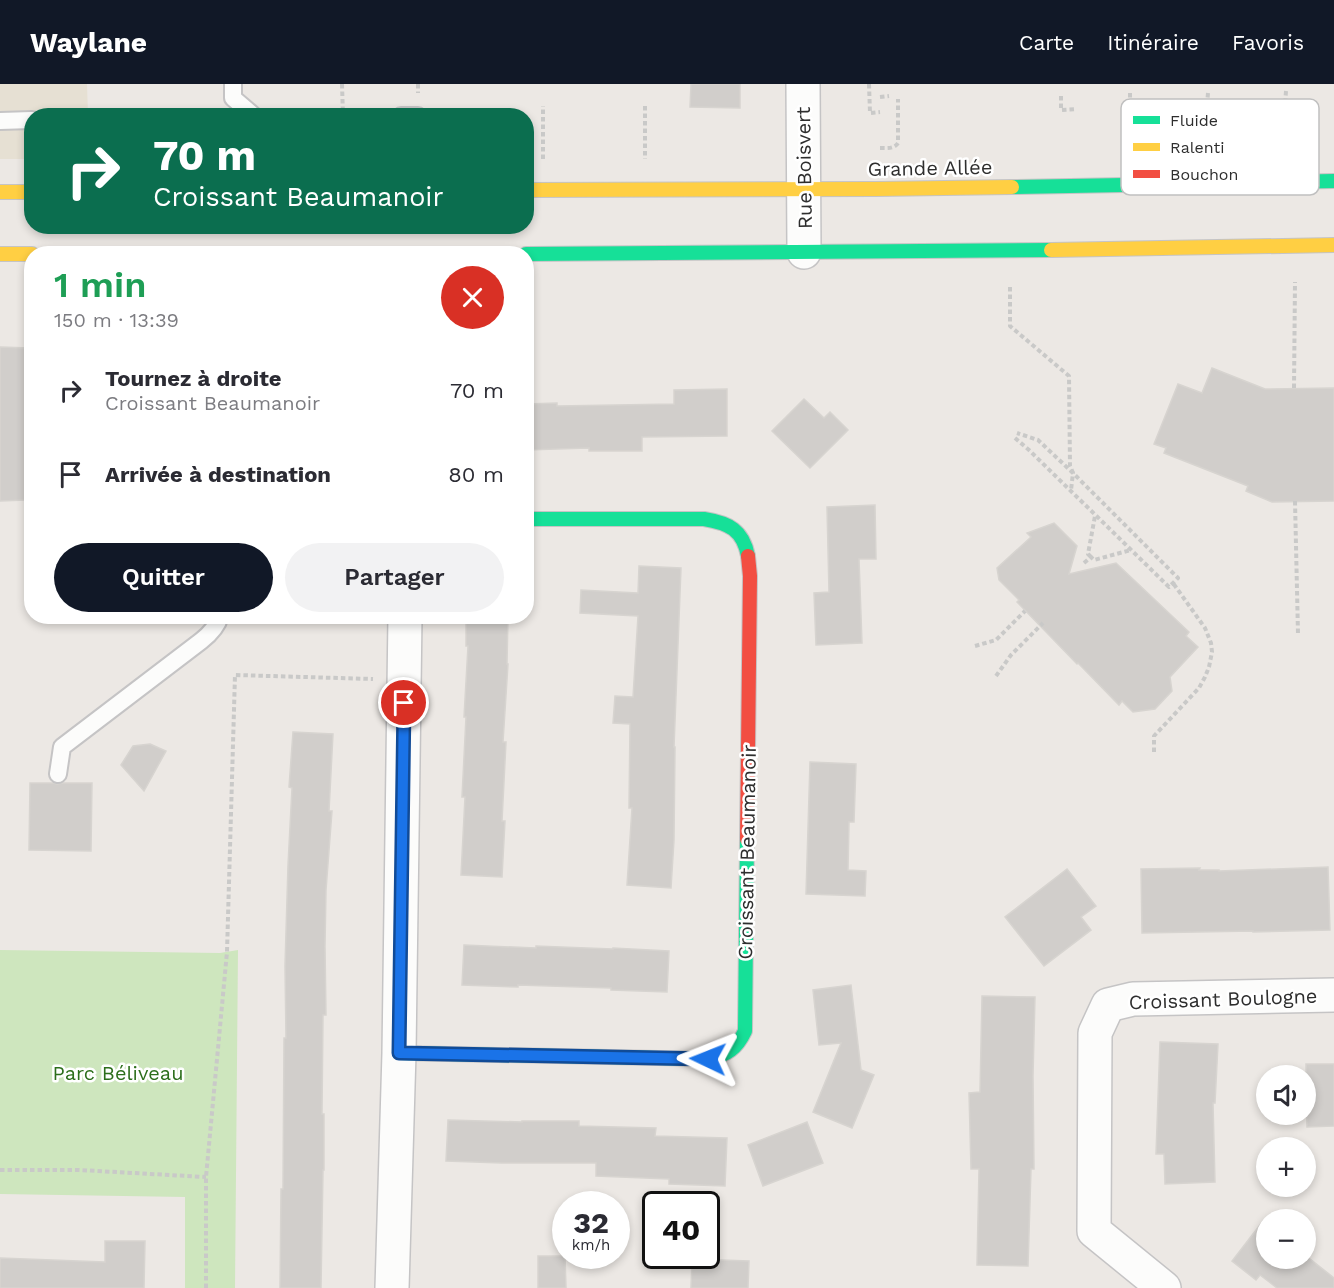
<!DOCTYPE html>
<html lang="fr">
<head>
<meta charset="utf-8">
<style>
  :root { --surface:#fff; --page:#f2f2f3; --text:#2b2b33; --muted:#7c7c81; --accent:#111827 }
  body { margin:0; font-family:"Work Sans",sans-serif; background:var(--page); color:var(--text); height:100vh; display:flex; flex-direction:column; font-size:22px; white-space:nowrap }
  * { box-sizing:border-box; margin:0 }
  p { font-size:20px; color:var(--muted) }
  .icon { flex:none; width:33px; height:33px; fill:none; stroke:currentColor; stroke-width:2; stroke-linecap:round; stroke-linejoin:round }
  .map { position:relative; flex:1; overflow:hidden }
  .panel { position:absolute; left:24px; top:162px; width:510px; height:378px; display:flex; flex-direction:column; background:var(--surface); border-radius:24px; box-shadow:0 3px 9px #0003 }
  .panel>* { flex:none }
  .guide { position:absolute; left:24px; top:24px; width:510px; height:126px; border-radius:24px; box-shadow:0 3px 9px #0003; background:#0b6e4f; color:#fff; overflow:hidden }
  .fabs { position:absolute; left:1256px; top:981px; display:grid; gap:12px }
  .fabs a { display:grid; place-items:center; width:60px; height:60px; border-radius:50%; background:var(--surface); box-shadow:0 3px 9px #0003; font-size:30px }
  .speed { position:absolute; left:552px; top:1107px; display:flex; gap:12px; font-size:30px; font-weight:700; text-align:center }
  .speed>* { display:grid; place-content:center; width:78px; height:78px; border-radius:50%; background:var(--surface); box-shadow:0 3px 9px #0003; line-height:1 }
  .speed small { font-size:15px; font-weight:400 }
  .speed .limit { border:3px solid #111; border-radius:9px; background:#fff; color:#111 }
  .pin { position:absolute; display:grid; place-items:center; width:51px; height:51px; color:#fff; margin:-26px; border:3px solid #fff; border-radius:50%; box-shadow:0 2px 6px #0007 }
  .me { position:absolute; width:66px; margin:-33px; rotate:272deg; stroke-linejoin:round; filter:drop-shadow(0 0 4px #0008) }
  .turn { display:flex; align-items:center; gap:21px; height:126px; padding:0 30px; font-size:27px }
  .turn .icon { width:78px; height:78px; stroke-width:2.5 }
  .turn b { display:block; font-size:42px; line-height:51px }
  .round { display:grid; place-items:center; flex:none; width:63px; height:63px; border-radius:32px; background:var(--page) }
  .overview { display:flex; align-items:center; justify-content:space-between; height:102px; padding:0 30px }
  h1 { font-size:36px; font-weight:600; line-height:45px; color:#1e9e55 }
  .cta { display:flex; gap:12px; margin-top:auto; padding:12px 30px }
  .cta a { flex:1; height:69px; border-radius:36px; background:var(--accent); color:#fff; font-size:24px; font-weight:600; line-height:69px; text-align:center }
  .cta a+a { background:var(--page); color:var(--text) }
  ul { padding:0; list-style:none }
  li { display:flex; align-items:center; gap:18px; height:84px; padding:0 30px }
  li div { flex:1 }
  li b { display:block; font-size:22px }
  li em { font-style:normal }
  header { display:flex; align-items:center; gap:36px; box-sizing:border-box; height:84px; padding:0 30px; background:var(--accent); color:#fff }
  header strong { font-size:28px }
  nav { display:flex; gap:33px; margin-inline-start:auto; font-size:21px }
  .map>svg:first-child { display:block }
  .education { fill:#e6e0d3 }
  .green { fill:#cee6be }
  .building { fill:#d1cecb; stroke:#d7d4d0; stroke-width:1.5 }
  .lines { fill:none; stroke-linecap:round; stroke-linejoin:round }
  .lane-casing { stroke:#c5c4c5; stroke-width:20 }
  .street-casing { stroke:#c5c4c5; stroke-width:36 }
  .fast-casing { stroke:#c5c4c5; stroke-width:16 }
  .slow-casing { stroke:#c5c4c5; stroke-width:16 }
  .jam-casing { stroke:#c5c4c5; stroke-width:16 }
  .path { stroke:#c9c9c8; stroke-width:4; stroke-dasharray:4.5 3; stroke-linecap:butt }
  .lane { stroke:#fcfcfb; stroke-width:16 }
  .street { stroke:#fcfcfb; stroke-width:33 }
  .fast { stroke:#16e098; stroke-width:14 }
  .slow { stroke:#ffcf43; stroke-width:14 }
  .jam { stroke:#f24e42; stroke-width:14 }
  .route-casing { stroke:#114b97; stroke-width:15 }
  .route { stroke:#1a73e8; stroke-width:10 }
  .labels { text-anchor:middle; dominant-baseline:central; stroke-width:5; stroke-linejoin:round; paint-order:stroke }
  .street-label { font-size:20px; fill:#2e2e2e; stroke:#fff }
  .park-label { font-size:20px; fill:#2c6e1b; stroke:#fff }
  .key { fill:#fff; stroke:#c0c0c0; stroke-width:1.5 }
  .key-label { font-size:16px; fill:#2e2e2e }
</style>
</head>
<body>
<header>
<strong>Waylane</strong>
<nav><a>Carte</a><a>Itinéraire</a><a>Favoris</a></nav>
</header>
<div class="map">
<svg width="1334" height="1204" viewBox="0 0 1334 1204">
  <rect width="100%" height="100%" fill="#ece8e4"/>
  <path class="education" d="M0 0H87L88 31 32 32 31 75H0Z"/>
  <path class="green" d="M0 866 220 869 238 866 235 1204H185V1113L0 1110Z"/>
  <g class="building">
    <path d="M691 0H740V24L690 23Z"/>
    <path d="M0 263 29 264 28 284H32V394H26L25 416 0 417Z"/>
    <path d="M1212 284 1265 305 1334 304V417L1272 418 1246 407 1248 402 1164 369 1166 364 1154 360 1178 300 1202 309Z"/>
    <path d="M727 305V352L642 353V367H589V364L526 366V320L557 319V322L674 320V306Z"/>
    <path d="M804 315 824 334 830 328 848 346 810 384 772 347Z"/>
    <path d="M875 421 876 475H859L862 559 816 561 814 509 829 508 827 423Z"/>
    <path d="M1054 439 1077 462 1069 490 1116 479 1189 548 1186 552 1198 563 1170 593 1172 607 1155 625 1133 628 1122 617 1119 621 1078 579 1077 580 1017 518 1019 516 999 496 997 484 1031 453 1027 449Z"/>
    <path d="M639 482 681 484 674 663H675L674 756 671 804 627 801 632 724H629L630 640 613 639 615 612 633 613 638 532 580 529 581 506 638 509Z"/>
    <path d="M466 532H508L507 580H508L503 658H506L502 737H505L502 793 461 791 465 713H462L466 633H464L468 562H466Z"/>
    <path d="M293 648 333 650 329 727H332L326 806 325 862 326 931H323L322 1030H324V1086H323L321 1204H280L281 1105H283L284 954H286L285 882 288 781 292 704 289 703Z"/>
    <path d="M150 660 166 667 144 707 121 681 133 662Z"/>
    <path d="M810 678 856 680 854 738H849L848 786 866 787 865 812 806 810Z"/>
    <path d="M30 699H53L57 700 63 699H92L91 767 29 766Z"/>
    <path d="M1328 783 1330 846 1253 848V847L1142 849 1141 785 1200 784 1199 786H1219V787Z"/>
    <path d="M1067 785 1096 822 1081 833 1091 846 1044 882 1005 833Z"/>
    <path d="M464 861 536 864V862L613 865V864L669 867 667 908 611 906V904L518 901V903L462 901Z"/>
    <path d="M851 901 861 986 874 991 852 1044 813 1028 841 959 819 961 813 906Z"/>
    <path d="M982 912 1035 913 1033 992 1034 1085H1031L1028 1182 977 1181 979 1085H971L969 1009 980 1008Z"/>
    <path d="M1160 958 1218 960 1215 1019H1213L1215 1098 1165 1100 1164 1070H1156Z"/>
    <path d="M1306 980H1334V1042L1307 1043Z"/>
    <path d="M448 1036 522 1038V1037H579V1042L656 1044 655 1052 727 1054 725 1102 669 1100V1095L596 1092V1079H502L446 1077Z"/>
    <path d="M807 1038 823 1079 763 1102 748 1061Z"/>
    <path d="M1263 1137 1266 1140V1174H1305V1171L1334 1194V1204H1277L1260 1191 1256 1196 1232 1177Z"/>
    <path d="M105 1157H145L144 1204H0V1174L105 1178Z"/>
    <path d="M538 1172H565L566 1204H538Z"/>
    <path d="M692 1175 749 1177 748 1204H691Z"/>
  </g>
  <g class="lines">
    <g class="lane-casing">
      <g id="lane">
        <path d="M233 0V14L254 32"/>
        <path d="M401 32H418"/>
        <path d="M0 37 32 36"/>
        <path d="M58 690 62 663 201 557C210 550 217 543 220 532"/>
      </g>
    </g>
    <g class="street-casing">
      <g id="street">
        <path d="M803 0 804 168"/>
        <path d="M392 1204 399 969 405 532"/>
        <path d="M1164 1204 1094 1147 1095 949 1108 921 1133 915 1334 911"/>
      </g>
    </g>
    <g class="fast-casing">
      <g id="fast">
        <path d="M1012 103 1334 97"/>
        <path d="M526 170 1051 166"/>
        <path d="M526 435H704C729 439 743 446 748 472"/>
        <path d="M399 969 708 975C727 972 737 964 745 947L747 755"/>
      </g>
    </g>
    <g class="slow-casing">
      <g id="slow">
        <path d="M526 106 876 105 1012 103"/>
        <path d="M0 108H32"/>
        <path d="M1051 166 1334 161"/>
        <path d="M0 170H32"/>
      </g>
    </g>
    <g class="jam-casing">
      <path id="jam" d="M747 755 750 492 748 472"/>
    </g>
    <g class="path">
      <path d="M342 0 343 32"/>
      <path d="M418 0V9"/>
      <path d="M869 0 870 29 880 28"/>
      <path d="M1286 7 1285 21 1310 19"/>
      <path d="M1130 9V21L1154 22"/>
      <path d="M1208 9 1207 21 1231 20"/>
      <path d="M1061 12V26L1076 25"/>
      <path d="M880 13 889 12"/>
      <path d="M645 22V75"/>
      <path d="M197 27 198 32"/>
      <path d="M116 28V32"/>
      <path d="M880 64C887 64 894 65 898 59V15"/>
      <path d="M543 75V22"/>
      <path d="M1010 203V242L1069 292 1070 382 1073 389 1071 406"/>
      <path d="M1294 304 1295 198"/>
      <path d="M28 320H32"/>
      <path d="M1015 354 1029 366 1169 503 1178 494 1073 389 1038 356 1017 349"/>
      <path d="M26 359 32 360"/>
      <path d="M1295 417 1298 550"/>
      <path d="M1091 473 1088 470 1095 432"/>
      <path d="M1084 479 1091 473 1094 476 1131 466"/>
      <path d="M975 562 996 556 1025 527"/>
      <path d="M996 592 1011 571 1043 539"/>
      <path d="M1154 668V652L1199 604 1205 593 1209 583 1212 568 1211 559 1205 544 1173 499"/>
      <path d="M0 1086H79L206 1093"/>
      <path d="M206 1204V1093L227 868 235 591 373 595"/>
    </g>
    <use href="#lane" class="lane"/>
    <use href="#street" class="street"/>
    <use href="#fast" class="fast"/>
    <use href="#slow" class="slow"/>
    <use href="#jam" class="jam"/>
  </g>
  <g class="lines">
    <g class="route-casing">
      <path id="route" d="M404 619 399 969 708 975"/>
    </g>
    <use href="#route" class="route"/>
  </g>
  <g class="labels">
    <g class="street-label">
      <text transform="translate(804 84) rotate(-91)">Rue Boisvert</text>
      <text transform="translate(930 84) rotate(-1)">Grande Allée</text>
      <text transform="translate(747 768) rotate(-89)">Croissant Beaumanoir</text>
      <text transform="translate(1223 915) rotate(-2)">Croissant Boulogne</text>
    </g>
    <g class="park-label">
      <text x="118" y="989">Parc Béliveau</text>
    </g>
  </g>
  <rect x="1121" y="15" width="198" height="96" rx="9" class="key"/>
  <rect x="1133" y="32" width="27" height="8" fill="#16e098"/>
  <rect x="1133" y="59" width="27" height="8" fill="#ffcf43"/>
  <rect x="1133" y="86" width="27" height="8" fill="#f24e42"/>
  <g class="key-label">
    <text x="1170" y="42">Fluide</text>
    <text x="1170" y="69">Ralenti</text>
    <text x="1170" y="96">Bouchon</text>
  </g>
</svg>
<div class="fabs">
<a><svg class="icon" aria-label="sound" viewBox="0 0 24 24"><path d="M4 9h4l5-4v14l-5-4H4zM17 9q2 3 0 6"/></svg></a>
<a>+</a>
<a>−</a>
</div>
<div class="speed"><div>32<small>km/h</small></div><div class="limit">40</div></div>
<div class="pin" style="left:404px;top:619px;background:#d93025"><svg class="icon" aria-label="arrive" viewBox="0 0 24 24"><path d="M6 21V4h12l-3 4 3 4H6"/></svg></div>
<svg class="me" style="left:708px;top:975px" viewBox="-20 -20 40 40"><path d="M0-17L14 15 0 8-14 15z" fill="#1a73e8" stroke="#fff" stroke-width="4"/></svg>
<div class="guide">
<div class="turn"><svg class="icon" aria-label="right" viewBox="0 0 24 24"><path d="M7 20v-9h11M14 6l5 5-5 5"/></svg><div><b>70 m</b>Croissant Beaumanoir</div></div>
</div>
<section class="panel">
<div class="overview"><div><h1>1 min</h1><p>150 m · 13:39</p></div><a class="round" style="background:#d93025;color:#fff"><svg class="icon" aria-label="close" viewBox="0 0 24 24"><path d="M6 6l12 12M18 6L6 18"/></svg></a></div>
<ul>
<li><svg class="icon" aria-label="right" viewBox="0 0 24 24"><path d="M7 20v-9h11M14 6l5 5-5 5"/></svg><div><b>Tournez à droite</b><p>Croissant Beaumanoir</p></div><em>70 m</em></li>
<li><svg class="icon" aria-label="arrive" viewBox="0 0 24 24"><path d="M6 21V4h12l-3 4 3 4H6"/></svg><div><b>Arrivée à destination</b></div><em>80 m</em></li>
</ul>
<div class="cta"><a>Quitter</a><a>Partager</a></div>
</section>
</div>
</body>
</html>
